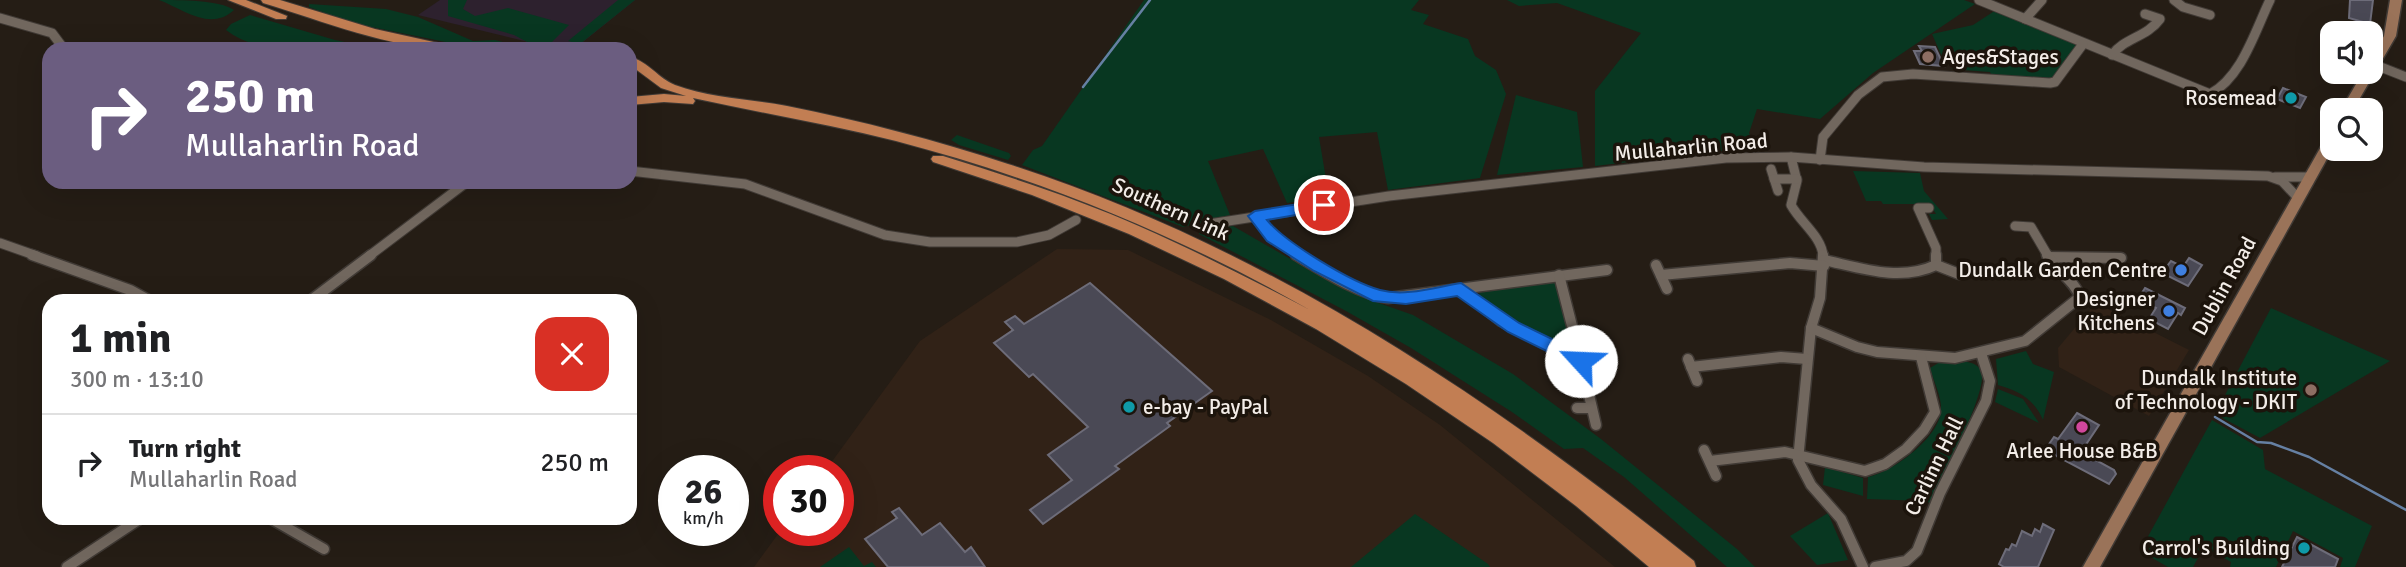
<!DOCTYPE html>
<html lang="en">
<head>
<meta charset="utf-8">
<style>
  :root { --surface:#fff; --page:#f6f6f6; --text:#202124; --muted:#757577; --line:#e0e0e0 }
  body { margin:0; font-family:Signika,sans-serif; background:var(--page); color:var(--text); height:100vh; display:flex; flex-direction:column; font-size:26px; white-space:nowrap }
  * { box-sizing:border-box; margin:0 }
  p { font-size:23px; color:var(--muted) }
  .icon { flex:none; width:38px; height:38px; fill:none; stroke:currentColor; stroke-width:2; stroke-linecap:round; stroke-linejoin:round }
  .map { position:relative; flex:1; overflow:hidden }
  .details { position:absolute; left:42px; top:294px; width:595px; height:231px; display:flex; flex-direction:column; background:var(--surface); border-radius:21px; box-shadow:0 7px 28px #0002 }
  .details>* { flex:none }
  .hud { position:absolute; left:42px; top:42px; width:595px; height:147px; border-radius:21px; box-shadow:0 7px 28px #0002; background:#6b5d80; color:#fff; overflow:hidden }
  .tools { position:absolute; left:2320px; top:21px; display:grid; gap:14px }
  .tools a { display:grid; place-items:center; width:63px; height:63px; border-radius:14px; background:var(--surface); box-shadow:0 7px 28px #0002; font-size:35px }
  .speed { position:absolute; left:658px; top:455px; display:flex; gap:14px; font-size:35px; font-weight:700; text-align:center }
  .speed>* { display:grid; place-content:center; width:91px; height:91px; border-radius:50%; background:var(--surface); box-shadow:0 7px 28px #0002; line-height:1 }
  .speed small { font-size:18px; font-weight:400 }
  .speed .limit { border:10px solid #d22; background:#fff; color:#111 }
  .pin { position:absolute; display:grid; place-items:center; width:60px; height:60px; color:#fff; margin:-30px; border:4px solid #fff; border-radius:50%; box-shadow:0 2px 7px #0007 }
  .me { position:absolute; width:77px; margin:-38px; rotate:295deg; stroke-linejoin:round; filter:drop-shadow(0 0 5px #0008) }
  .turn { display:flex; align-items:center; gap:24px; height:147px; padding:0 28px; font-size:32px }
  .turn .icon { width:91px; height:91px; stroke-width:2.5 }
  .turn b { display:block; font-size:49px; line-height:60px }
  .round { display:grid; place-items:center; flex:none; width:74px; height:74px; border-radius:21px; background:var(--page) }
  .overview { display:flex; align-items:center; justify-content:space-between; height:119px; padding:0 28px }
  h1 { font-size:42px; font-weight:700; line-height:52px }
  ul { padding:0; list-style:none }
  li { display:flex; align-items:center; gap:21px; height:98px; padding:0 28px; border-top:2px solid var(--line) }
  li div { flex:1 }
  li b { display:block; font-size:26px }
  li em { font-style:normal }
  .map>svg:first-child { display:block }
  .commercial { fill:#312217 }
  .industrial { fill:#2d212e }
  .green { fill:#083721 }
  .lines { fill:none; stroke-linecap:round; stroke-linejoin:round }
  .stream { stroke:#6680a3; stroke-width:2.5 }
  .building { fill:#4a4955; stroke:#6d6c79; stroke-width:2 }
  .minor-far1-casing { stroke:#403a35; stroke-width:11 }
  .minor-casing { stroke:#403a35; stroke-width:13 }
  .secondary-casing { stroke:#403a35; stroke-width:3 }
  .primary-casing { stroke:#403a35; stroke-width:2 }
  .minor-far1 { stroke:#71675e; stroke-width:9 }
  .minor { stroke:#71675e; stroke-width:10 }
  .secondary { fill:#9a7359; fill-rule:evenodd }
  .primary { fill:#c27e53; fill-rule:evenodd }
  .route { fill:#1a73e8; stroke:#114b97; stroke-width:2 }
  .education-dot { fill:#8d6e63; stroke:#1c140c; stroke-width:2.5 }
  .culture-dot { fill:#0f9aa8; stroke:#1c140c; stroke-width:2.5 }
  .shop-dot { fill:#3f7fe0; stroke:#1c140c; stroke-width:2.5 }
  .hotel-dot { fill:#d1479c; stroke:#1c140c; stroke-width:2.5 }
  .labels { text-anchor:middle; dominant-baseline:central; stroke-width:7; stroke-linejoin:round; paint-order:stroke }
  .poi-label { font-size:21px; fill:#f3ede8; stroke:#1c140c; text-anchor:end }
  .street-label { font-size:21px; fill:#f3ede8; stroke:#1c140c }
</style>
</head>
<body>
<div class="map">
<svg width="2406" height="567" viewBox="0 0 2406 567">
  <rect width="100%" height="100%" fill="#251d15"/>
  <g class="commercial">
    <path d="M1057 249 1128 250 1271 320 1368 376 1440 425 1615 567H754L781 530H838V471H825L920 341Z"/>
    <path d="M2096 303 2189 350 2149 416 2059 367 2058 348Z"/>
  </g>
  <path class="industrial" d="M440 0H635L574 49H557L418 15Z"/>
  <g class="green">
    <path d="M159 0C180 0 220 0 234 10 210 32 183 9 159 0Z"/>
    <path d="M448 0H467L463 9 475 16 508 8 569 25 545 49H480L352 23 309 7V4L386 9 418 17 473 41 495 40 519 46 529 43 514 35 448 16Z"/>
    <path d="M618 0H635L580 44 568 41Z"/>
    <path d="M1144 0H1419L1411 10 1429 15 1423 24 1468 39 1475 56 1496 70 1506 94 1480 178 1388 190 1377 132 1319 137 1329 197 1287 203 1263 149 1208 161 1230 215 1183 227 1022 165 1033 150 1042 146Z"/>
    <path d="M1507 0H1964L1975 4 1873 73 1820 119 1757 109 1749 133 1755 147 1595 166V91L1641 33 1557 3 1519 6Z"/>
    <path d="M1996 10 2078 45 2052 80 1993 77 1990 72 1950 69 1973 66 1971 62 1951 65 1948 60 1943 59 1932 34 1973 25Z"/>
    <path d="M250 15 335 40 380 49C332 49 265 60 226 30L231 24Z"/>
    <path d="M1516 95 1577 112 1583 167 1497 175Z"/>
    <path d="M957 135 1009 153 1011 156 1008 160 959 145 951 140Z"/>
    <path d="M1853 171 1920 173 1924 191 1948 219 1932 220 1929 214H1936L1930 204H1883L1881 201H1866Z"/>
    <path d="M1233 226 1320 276 1373 301 1413 315 1513 374 1601 439 1737 549 1755 567H1727L1624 477 1583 448 1564 449 1512 412 1411 348 1346 311 1199 234V231Z"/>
    <path d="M1553 282 1557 284 1571 344 1567 347H1557L1483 303 1478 297 1481 290Z"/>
    <path d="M2271 308 2390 361 2260 438 2215 414Z"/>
    <path d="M2026 351 2033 364 2054 372 2043 420C2034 399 2019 391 1998 385L1996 359Z"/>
    <path d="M1940 362C1953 363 1974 357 1981 371 1990 388 1940 482 1930 503L1925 501 1867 499 1868 477C1893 472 1940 437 1941 410 1942 397 1933 380 1930 368Z"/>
    <path d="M1998 389 2023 399 2039 423 1995 402Z"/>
    <path d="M2212 420 2263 450 2265 469 2372 526 2355 567H2340L2343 558 2293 531 2276 567H2230L2231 562 2204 547 2193 567H2168L2140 551Z"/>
    <path d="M1825 467 1863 478V496L1823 485Z"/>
    <path d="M1828 513 1848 560 1817 565 1790 536Z"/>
    <path d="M1415 514 1488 564 1490 567H1351Z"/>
    <path d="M849 547 864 566 872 562 876 567H820Z"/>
  </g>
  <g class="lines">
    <g class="stream">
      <path d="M1083 87 1150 0"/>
      <path d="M2215 417 2257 442 2271 443 2309 457 2406 510"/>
    </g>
  </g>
  <g class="building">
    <path d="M2350 0H2373L2370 24 2349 18Z"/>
    <path d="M1919 46 1935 47 1944 66 1920 64 1914 51H1922Z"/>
    <path d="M2283 88 2306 97 2300 108 2277 99Z"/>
    <path d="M2189 258 2202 265 2188 286 2162 273 2171 261 2183 267Z"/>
    <path d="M1090 283 1212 391 1167 423 1170 426 1115 466 1119 469 1043 524 1030 510 1072 480 1048 455 1088 427 1033 374 1029 377 994 343 1013 330 1005 322 1015 316 1024 324Z"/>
    <path d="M2145 288 2185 308 2181 315 2178 313 2168 329 2149 319 2156 308 2138 299Z"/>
    <path d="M2077 413 2099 425 2081 452 2114 470 2116 474 2109 484 2045 450 2054 437 2058 439Z"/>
    <path d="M899 508 922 535 940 523 965 552 971 547 985 567H888L865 539 897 518 892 512Z"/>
    <path d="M2043 524 2054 530 2038 567H2004L1999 564 2006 549 2009 550 2012 544 2016 546 2022 531 2032 536 2035 529 2040 532Z"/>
    <path d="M2297 537 2338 559 2335 567H2282Z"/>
  </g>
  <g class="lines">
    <g class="minor-far1-casing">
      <g id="minor-far1">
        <path d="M1979 0 2210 94C2242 77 2255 31 2270 0"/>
        <path d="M2174 0 2183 7 2210 15"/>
        <path d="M0 18 52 33 64 49"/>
        <path d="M2025 19 2042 0"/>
        <path d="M2112 55C2124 38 2147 37 2160 19L2145 14"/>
        <path d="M2373 64 2406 77"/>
        <path d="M1791 157 1797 181 1791 205C1801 223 1822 237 1823 256"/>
        <path d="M1820 160 1823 137 1858 95 1882 77 1913 74 2050 83 2055 82 2083 44"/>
        <path d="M1771 169 1778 191"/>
        <path d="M630 171 745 184 885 235 930 242H1017L1049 235 1076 220"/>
        <path d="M2275 177H2309"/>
        <path d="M1774 179H1797"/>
        <path d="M1929 208H1918L1936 248V256"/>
        <path d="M1255 216 1279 242 1299 256"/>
        <path d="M1209 224 1389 196 1726 158 1791 157 1924 167 2268 176 2282 181 2298 198"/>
        <path d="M2015 226 2031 227 2048 256"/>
        <path d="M0 243 37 256"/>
        <path d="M369 256 467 182"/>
      </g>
    </g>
    <g class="minor-casing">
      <g id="minor">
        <path d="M32 255 130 290 150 301"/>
        <path d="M1296 255C1320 269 1360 295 1388 298L1607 270"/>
        <path d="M1823 255 1820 298 1811 328 1798 460 1811 485 1841 519 1863 567"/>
        <path d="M1936 255V265"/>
        <path d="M2048 257 2121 258"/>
        <path d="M1824 260C1861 268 1900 282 1936 265L1959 274"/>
        <path d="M1656 265 1667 289"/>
        <path d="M1661 275 1790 263 1824 266"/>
        <path d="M1461 289 1501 321 1581 361 1559 275"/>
        <path d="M310 301 371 255"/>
        <path d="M1811 328 1857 347 1877 352 1955 358 2025 341 2080 297C2075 281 2056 270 2047 255"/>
        <path d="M1688 359 1697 381"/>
        <path d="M1581 361 1596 425"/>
        <path d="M1691 367 1781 357 1807 359"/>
        <path d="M1577 408H1591"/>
        <path d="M1704 450 1716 476"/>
        <path d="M1710 461 1785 452 1865 471 1885 464 1906 449 1924 430 1935 412 1921 357"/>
        <path d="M270 518 324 549"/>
        <path d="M67 567 141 518"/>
        <path d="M1875 567 1906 561 1917 551 1940 493 1986 401 1990 381 1981 353"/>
      </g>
    </g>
    <g class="secondary-casing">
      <g id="secondary">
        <path d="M2390 0H2402L2396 36 2353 110H2341L2363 72H2371V58L2384 36Z"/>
        <path d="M2333 132V148L2100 567H2083L2327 136Z"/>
      </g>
    </g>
    <g class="primary-casing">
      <g id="primary">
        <path d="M228 0H246L287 16 286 19H276Z"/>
        <path d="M261 0H280L375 29 452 46 454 49C389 49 324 21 263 3Z"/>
        <path d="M630 57C649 62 658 78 675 85 710 98 751 99 787 106 861 121 936 140 1008 164 1265 247 1484 393 1694 561L1696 567H1649L1576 506 1493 443 1406 384 1316 329 1224 279 1129 234 1032 195 933 162 931 159 933 156H943C1010 177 1076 198 1141 227 1198 252 1254 281 1310 310 1180 236 1041 179 896 141 829 124 761 113 693 98L695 101 693 104 664 102 630 105V97L664 94 686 96 661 88 630 65Z"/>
      </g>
    </g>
    <use href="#minor-far1" class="minor-far1"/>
    <use href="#minor" class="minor"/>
    <use href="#secondary" class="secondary"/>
    <use href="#primary" class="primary"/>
  </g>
  <path class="route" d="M1324 200 1332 205 1330 209 1267 220C1286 243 1351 282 1380 290 1405 297 1436 287 1461 283L1519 323 1587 356 1590 361 1587 365H1575L1508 332 1457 296 1406 304 1373 301 1314 271 1267 241 1248 216 1255 211Z"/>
  <g class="education-dot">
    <circle cx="1928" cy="57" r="7"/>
    <circle cx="2311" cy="390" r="7"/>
  </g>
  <g class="culture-dot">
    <circle cx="2291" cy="98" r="7"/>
    <circle cx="1129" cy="407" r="7"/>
    <circle cx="2304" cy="548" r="7"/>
  </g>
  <g class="shop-dot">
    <circle cx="2181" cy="270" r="7"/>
    <circle cx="2169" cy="311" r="7"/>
  </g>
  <circle class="hotel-dot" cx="2082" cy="427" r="7"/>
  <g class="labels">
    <g class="poi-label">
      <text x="1942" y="57" text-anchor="start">Ages&amp;Stages</text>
      <text x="2277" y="98">Rosemead</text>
      <text x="2167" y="270">Dundalk Garden Centre</text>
      <text x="2155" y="299">Designer<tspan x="2155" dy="24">Kitchens</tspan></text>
      <text x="2297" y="378">Dundalk Institute<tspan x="2297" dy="24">of Technology - DKIT</tspan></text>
      <text x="1143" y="407" text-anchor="start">e-bay - PayPal</text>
      <text x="2082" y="451" text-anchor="middle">Arlee House B&amp;B</text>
      <text x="2290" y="548">Carrol's Building</text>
    </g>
    <g class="street-label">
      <text transform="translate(1691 147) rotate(-5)">Mullaharlin Road</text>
      <text transform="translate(1171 209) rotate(24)">Southern Link</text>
      <text transform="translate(2224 286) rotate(-61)">Dublin Road</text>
      <text transform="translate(1934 466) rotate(-64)">Carlinn Hall</text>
    </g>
  </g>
</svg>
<div class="tools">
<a><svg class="icon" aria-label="sound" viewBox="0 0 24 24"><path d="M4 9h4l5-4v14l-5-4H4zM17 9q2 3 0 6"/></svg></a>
<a><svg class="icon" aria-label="search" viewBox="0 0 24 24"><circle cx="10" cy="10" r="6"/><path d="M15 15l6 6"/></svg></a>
</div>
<div class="speed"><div>26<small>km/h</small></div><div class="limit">30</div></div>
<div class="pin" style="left:1324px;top:205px;background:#d93025"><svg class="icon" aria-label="arrive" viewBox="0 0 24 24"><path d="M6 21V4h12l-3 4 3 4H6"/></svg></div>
<svg class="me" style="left:1581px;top:361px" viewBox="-20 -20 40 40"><circle r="19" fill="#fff"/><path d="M0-13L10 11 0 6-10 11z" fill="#1a73e8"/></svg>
<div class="hud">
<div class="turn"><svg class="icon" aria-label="right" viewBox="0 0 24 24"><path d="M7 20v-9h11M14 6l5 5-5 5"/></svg><div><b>250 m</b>Mullaharlin Road</div></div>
</div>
<section class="details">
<div class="overview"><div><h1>1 min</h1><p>300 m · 13:10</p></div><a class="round" style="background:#d93025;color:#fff"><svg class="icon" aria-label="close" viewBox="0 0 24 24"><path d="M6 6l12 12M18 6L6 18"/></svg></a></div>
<ul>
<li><svg class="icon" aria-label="right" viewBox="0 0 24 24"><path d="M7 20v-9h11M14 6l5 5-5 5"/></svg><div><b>Turn right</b><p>Mullaharlin Road</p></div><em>250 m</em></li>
</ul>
</section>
</div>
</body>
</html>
